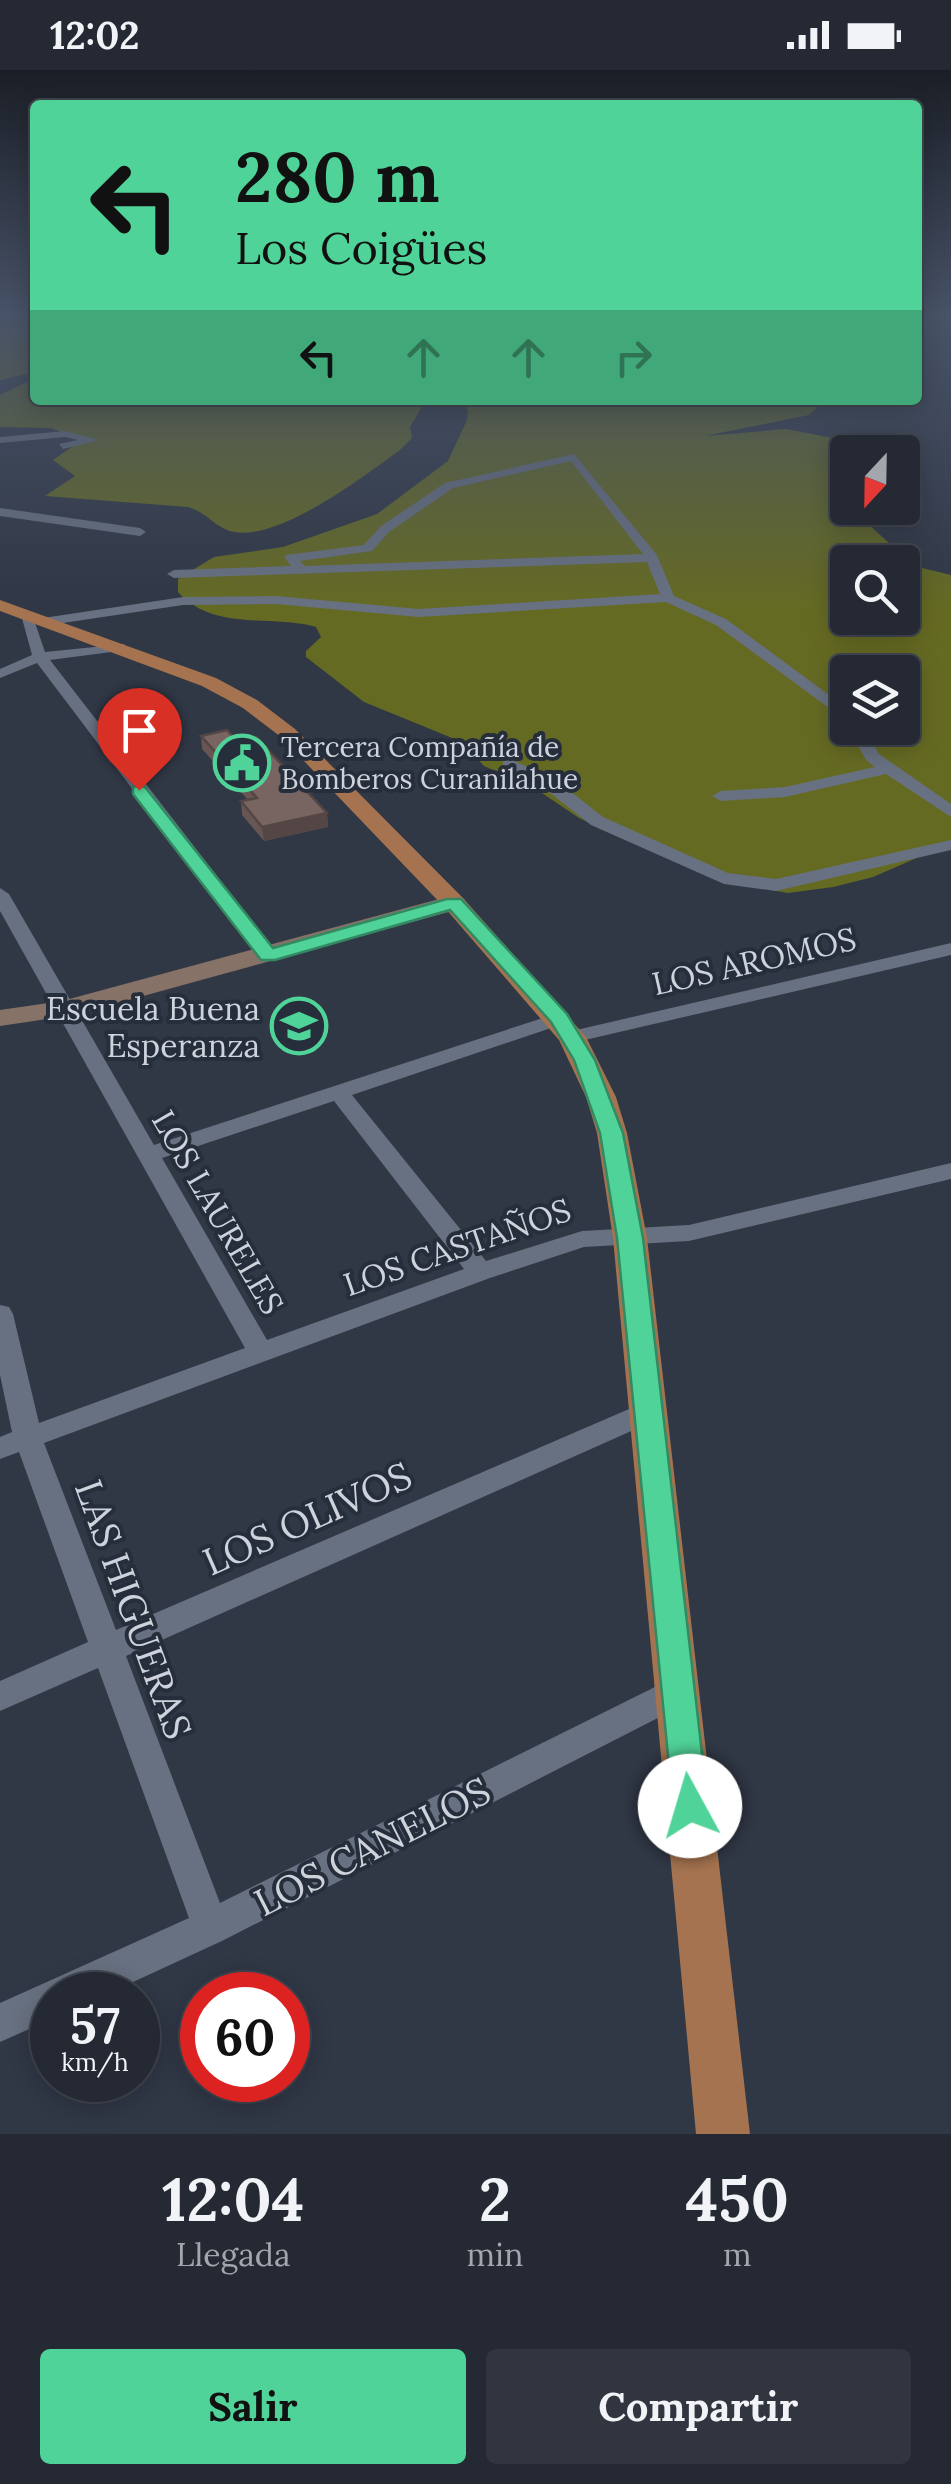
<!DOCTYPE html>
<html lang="es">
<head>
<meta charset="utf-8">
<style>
  :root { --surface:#242934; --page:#303540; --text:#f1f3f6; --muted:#a3a6ac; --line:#41454f; --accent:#50d398 }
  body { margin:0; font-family:Lora,serif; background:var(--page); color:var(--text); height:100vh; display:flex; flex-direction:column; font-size:38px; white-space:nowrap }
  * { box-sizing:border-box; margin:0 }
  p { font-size:32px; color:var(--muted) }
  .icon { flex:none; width:55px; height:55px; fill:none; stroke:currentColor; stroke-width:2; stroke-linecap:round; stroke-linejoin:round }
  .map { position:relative; height:2064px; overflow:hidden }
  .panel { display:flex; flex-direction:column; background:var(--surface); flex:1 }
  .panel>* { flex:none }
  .top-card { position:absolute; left:30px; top:30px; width:892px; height:305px; border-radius:10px; box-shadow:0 5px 25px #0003,0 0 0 2px var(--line); background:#50d398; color:#111; overflow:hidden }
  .needle { width:65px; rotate:202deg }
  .fabs { position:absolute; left:830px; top:365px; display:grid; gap:20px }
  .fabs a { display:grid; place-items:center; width:90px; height:90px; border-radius:10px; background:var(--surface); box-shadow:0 5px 25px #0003,0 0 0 2px var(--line); font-size:50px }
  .speed { position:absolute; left:30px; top:1902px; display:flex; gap:20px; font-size:50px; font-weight:700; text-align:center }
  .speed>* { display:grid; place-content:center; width:130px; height:130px; border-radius:50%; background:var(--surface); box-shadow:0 5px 25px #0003,0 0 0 2px var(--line); line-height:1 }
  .speed small { font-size:25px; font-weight:400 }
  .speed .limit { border:15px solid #d22; background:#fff; color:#111 }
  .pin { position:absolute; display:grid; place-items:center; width:85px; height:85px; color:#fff; margin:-102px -42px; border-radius:50% 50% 50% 0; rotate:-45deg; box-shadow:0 0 10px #0007 }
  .pin .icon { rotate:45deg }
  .me { position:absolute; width:110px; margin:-55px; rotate:354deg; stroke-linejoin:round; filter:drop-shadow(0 0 8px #0008) }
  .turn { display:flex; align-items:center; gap:35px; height:210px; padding:0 40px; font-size:45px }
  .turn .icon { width:130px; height:130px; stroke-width:2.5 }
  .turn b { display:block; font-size:70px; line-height:85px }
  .lanes { display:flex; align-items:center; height:95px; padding:0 40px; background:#0003; justify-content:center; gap:50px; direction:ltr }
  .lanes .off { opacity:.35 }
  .eta { display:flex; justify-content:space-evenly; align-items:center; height:170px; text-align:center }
  .eta b { font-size:60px; font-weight:800; line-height:70px }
  .button { display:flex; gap:20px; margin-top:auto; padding:20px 40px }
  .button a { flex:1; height:115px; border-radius:10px; background:var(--accent); color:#111; font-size:40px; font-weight:800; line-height:115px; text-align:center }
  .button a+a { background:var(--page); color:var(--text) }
  .status { display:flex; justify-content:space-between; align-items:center; height:70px; padding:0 50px; background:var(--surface); direction:ltr }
  .status svg { height:28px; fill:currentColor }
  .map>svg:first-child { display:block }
  .forest { fill:#656a23; fill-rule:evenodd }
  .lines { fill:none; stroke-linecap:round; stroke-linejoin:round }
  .street { fill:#687181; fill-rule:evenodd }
  .secondary { fill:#877268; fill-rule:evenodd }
  .primary { fill:#a5734f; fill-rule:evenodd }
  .wall { fill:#675653 }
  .shaded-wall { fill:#544644 }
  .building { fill:#786461; stroke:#544644; stroke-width:2.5 }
  .route { fill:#50d398; stroke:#348963; stroke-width:2.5 }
  .labels { text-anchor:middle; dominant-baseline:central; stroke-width:8; stroke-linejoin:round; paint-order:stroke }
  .far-poi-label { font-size:28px; fill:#cdd2db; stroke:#262d3b; text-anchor:start }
  .street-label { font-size:32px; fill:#cdd2db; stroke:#262d3b }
  .poi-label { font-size:32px; fill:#cdd2db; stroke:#262d3b; text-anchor:end }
  .near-street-label { font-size:38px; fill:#cdd2db; stroke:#262d3b }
</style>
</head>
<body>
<div class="status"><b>12:02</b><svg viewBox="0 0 49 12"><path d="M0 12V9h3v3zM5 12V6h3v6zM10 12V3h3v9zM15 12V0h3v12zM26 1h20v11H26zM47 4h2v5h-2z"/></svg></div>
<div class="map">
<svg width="951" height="2064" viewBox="0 0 951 2064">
  <rect width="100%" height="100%" fill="#303745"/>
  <g class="forest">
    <path d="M0 248H35V302L0 310Z"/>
    <path d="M35 308V330H426L410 357 412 368 400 380C363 407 280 470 235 462 217 460 207 442 188 437L45 426 75 406 53 390 82 370 51 358 0 357V325Z"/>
    <path d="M463 330H810L817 338 809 345 705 366 786 359 838 369 843 374 840 380 847 389V432L844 440 868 454 908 490 922 498 951 505V773L873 807 833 817 788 823 718 810 579 748 533 717 484 696 462 672 364 632 306 587V581L321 567 316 557C271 544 214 562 178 522V509L214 487 283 477 377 444 448 391 467 350 468 341ZM848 492H902V548H848ZM848 602H902V658H848Z"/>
  </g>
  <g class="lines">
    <g class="street">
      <path d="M65 361 99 370 63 379 59 374 78 370 65 367 0 373V367Z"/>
      <path d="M574 384 657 485 674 526 726 549 848 639V652L716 555 666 532 419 547 276 534 183 535 43 556 36 552 43 548 183 527 276 526 419 539 660 524 647 492 174 508 167 504 174 500 291 496 285 488 286 485 364 475 381 456 445 413ZM571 391 643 484 305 496 300 491 372 481 389 462 453 418Z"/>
      <path d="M0 438 140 458 146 462 140 466 0 446Z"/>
      <path d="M20 541 32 544 45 582 124 574 126 577 119 581 50 590 275 881 278 885 275 889H261L37 593 0 608V599L32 585Z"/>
      <path d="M848 658H864L879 684 951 734V747L886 704 785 727 721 731 712 726 721 721 785 717 875 697 866 690Z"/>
      <path d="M509 689 552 707 603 747 728 803 776 809 951 770V780L776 821 724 814 591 755 540 715 503 697V691Z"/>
      <path d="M0 818 9 824 154 1075 552 945H566L570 949 566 953 352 1025 486 1191 582 1161 689 1155 951 1093V1109L689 1171 584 1177 490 1208 44 1373 116 1560 636 1336 646 1332 656 1336 660 1343 656 1350 126 1586 220 1833 667 1611 679 1606 691 1611 696 1621 691 1631 224 1870 105 1925H52V1949L0 1972V1933L189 1848 98 1598 0 1641V1611L88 1572 19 1382 0 1389V1367L12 1362 0 1305V1235L9 1237 13 1244 39 1353 245 1278 0 841ZM334 1031 464 1199 267 1270 162 1088Z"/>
      <path d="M951 873V885L572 973 561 967 572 961Z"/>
    </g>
    <path class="secondary" d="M454 825 463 828 467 833 463 838 74 945 0 956V940L62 931Z"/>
    <path class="primary" d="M0 530 216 608 257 630 295 659 463 828 586 967 616 1027 627 1063 647 1168 750 2064H696L613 1168 597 1063 586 1027 559 970 445 838 281 667 243 638 202 616 0 541Z"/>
  </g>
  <path class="wall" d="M201 666 237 671 327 743 328 757 264 771 242 745 241 731 248 730 202 679Z"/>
  <path class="shaded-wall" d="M327 743 328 757 264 771 262 757Z"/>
  <path class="building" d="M227 660 237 671 256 667 327 743 262 757 241 731 257 728 201 666Z"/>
  <linearGradient id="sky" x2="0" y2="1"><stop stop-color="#1a1e26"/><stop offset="0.46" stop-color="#485368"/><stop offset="1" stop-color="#485368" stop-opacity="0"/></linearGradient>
  <rect width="951" height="537" fill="url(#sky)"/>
  <path class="route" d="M139 715 145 717 273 878 447 829H461L567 944 595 990 623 1063 643 1168 708 1736 703 1748 690 1753 678 1748 673 1736 617 1168 600 1063 574 990 551 952 450 840 275 890H261L133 724V717Z"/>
  <defs>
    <g id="civic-ring" transform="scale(2.875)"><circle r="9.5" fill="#262d3b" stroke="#50d398" stroke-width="1.5"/><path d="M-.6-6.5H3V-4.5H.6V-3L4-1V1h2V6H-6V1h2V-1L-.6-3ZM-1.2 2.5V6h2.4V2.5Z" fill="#50d398"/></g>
    <g id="school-ring" transform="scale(2.875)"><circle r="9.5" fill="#262d3b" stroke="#50d398" stroke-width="1.5"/><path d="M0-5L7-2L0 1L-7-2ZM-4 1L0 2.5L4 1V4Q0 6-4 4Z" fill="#50d398"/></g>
  </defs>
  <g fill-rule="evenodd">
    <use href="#civic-ring" x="242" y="693"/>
    <use href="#school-ring" x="299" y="956"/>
  </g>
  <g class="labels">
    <g class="far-poi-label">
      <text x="281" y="677">Tercera Compañía de<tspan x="281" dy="32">Bomberos Curanilahue</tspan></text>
    </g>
    <g class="street-label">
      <text transform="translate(754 891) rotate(-13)">LOS AROMOS</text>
      <text transform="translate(218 1142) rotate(60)">LOS LAURELES</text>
      <text transform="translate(457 1177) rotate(-19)">LOS CASTAÑOS</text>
    </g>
    <g class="poi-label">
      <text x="260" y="938">Escuela Buena<tspan x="260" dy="37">Esperanza</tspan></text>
    </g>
    <g class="near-street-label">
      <text transform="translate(307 1448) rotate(-24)">LOS OLIVOS</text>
      <text transform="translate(134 1539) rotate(70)">LAS HIGUERAS</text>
      <text transform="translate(372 1776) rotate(-27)">LOS CANELOS</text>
    </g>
  </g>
</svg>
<div class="fabs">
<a><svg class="needle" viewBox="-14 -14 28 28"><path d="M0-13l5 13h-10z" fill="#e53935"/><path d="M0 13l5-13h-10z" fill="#a3a6ac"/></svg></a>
<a><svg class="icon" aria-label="search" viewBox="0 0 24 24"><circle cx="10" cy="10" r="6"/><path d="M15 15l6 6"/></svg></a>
<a><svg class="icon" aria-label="layers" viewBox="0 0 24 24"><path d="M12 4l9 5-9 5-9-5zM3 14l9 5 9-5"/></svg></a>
</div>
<div class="speed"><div>57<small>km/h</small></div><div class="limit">60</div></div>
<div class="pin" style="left:139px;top:720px;background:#d93025"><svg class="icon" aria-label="arrive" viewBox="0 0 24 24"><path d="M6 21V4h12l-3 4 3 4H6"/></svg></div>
<svg class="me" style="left:690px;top:1736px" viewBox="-20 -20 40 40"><circle r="19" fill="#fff"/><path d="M0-13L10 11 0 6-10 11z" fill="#50d398"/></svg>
<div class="top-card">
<div class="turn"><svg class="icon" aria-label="left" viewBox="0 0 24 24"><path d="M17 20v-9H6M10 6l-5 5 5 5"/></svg><div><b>280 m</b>Los Coigües</div></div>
<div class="lanes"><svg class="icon" aria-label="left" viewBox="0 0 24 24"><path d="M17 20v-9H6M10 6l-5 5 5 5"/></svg><svg class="icon off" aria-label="ahead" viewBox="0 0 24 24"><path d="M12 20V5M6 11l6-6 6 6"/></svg><svg class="icon off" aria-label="ahead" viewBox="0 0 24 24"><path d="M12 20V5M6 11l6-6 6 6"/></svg><svg class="icon off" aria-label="right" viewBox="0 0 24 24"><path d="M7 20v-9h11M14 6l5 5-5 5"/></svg></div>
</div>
</div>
<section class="panel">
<div class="eta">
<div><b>12:04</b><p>Llegada</p></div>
<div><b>2</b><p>min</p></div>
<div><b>450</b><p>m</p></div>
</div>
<div class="button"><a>Salir</a><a>Compartir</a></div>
</section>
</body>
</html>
